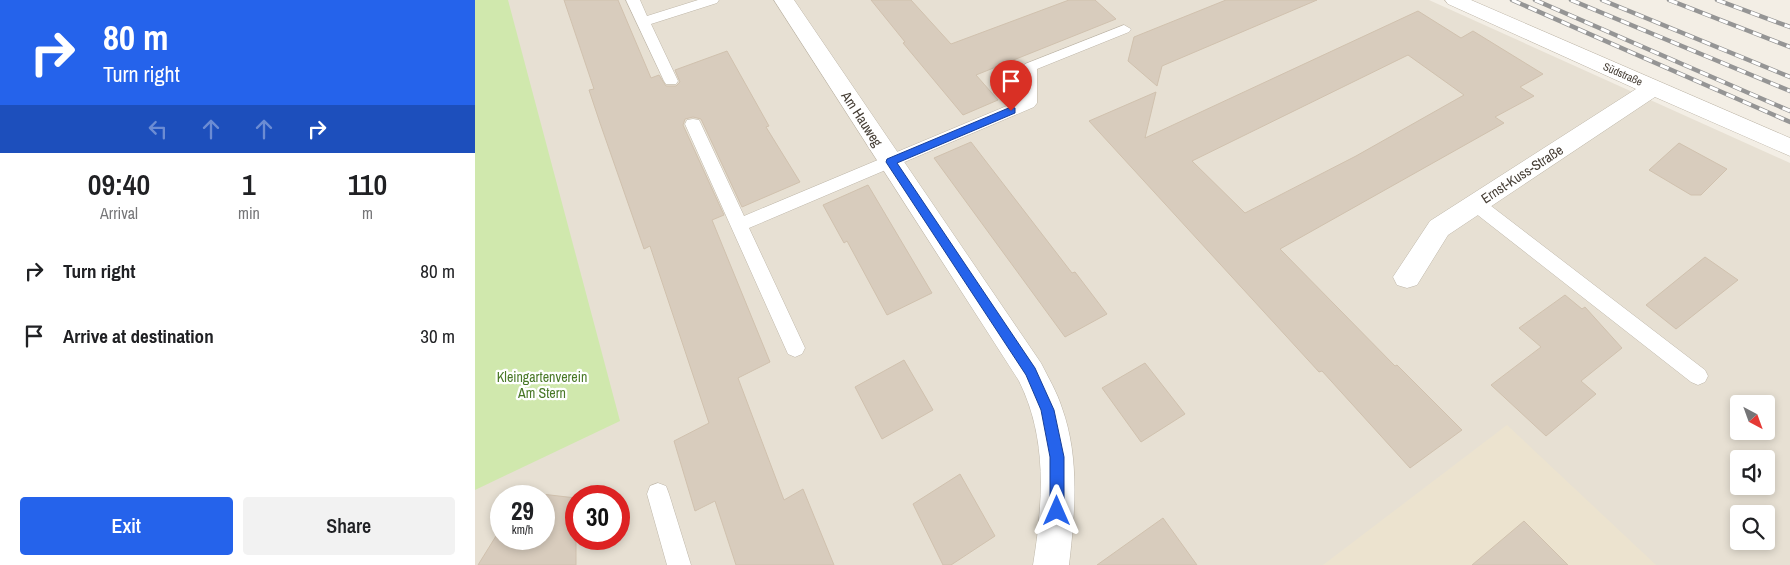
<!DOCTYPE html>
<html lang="en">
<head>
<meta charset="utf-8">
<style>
  :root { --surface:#fff; --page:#f2f2f2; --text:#202124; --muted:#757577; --accent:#2563eb }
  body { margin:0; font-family:"Archivo Narrow",sans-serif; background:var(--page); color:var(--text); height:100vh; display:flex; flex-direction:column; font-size:19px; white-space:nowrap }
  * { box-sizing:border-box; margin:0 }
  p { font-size:16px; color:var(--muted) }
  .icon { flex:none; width:28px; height:28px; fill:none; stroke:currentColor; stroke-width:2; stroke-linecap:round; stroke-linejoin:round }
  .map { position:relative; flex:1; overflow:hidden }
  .details { display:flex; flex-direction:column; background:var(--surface); width:475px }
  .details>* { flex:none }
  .hud { background:#2563eb; color:#fff; overflow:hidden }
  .needle { width:32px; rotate:139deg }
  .controls { position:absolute; left:1255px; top:395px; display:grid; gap:10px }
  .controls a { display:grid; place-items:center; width:45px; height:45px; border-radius:5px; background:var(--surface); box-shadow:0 2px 8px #0003; font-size:25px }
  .speed { position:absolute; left:15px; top:485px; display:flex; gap:10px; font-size:25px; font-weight:700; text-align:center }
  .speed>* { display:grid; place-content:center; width:65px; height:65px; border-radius:50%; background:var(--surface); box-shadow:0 2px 8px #0003; line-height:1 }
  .speed small { font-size:12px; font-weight:400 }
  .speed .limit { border:8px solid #d22; background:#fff; color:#111 }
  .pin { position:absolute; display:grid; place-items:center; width:42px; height:42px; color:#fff; margin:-51px -21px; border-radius:50% 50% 50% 0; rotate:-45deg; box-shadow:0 0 5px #0007 }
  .pin .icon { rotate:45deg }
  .me { position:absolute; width:55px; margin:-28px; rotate:0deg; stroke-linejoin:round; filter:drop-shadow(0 0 4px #0008) }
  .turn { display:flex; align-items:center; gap:18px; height:105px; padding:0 20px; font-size:22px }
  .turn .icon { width:65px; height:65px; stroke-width:2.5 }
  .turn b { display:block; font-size:35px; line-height:42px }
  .lanes { display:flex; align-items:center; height:48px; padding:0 20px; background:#0003; justify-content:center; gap:25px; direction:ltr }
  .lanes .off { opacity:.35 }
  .eta { display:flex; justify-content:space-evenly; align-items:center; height:85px; text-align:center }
  .eta b { font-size:30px; font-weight:600; line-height:35px }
  .button { display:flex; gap:10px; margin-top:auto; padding:10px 20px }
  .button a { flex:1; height:58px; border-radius:5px; background:var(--accent); color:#fff; font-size:20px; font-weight:600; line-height:58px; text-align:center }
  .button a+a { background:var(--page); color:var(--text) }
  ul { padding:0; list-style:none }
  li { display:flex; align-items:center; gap:15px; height:65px; padding:0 20px }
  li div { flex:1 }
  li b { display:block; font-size:19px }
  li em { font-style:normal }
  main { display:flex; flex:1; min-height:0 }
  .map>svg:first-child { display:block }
  .residential { fill:#e7e0d3; fill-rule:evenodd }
  .education { fill:#ece3cf }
  .green { fill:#d0e8ad }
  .building { fill:#d8ccbd; stroke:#d0c1ae; fill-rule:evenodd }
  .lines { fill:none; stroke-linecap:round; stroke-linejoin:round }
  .lane-casing { stroke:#beb6a8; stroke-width:1 }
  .street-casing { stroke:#beb6a8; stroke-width:1 }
  .lane { fill:#fff; fill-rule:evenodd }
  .street { fill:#fff; fill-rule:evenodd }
  .rail-casing { stroke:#959595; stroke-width:4.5 }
  .rail { stroke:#fff; stroke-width:3; stroke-dasharray:9; stroke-linecap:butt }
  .route { fill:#2563eb; stroke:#184099 }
  .labels { text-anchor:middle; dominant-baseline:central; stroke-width:4.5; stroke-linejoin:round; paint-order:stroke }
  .far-street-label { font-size:11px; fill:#463e35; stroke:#fff }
  .street-label { font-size:14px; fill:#463e35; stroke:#fff }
  .park-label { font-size:14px; fill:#497827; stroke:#fff }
</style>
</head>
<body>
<main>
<section class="details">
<div class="hud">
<div class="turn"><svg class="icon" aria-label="right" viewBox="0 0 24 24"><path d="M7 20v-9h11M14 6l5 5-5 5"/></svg><div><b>80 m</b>Turn right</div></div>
<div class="lanes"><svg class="icon off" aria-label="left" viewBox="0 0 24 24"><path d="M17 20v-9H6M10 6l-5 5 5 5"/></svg><svg class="icon off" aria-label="ahead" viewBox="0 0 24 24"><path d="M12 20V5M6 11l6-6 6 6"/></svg><svg class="icon off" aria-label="ahead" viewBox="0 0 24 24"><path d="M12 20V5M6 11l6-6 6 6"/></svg><svg class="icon" aria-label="right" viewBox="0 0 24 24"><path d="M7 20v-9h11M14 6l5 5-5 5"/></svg></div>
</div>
<div class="eta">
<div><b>09:40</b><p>Arrival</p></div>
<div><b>1</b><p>min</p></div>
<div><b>110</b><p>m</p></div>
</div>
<ul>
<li><svg class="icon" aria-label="right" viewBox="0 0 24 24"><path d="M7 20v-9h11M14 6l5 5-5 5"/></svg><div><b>Turn right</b></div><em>80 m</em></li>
<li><svg class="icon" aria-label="arrive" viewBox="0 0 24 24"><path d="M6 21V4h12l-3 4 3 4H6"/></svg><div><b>Arrive at destination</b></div><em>30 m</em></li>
</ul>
<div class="button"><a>Exit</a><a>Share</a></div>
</section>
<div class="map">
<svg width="1315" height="565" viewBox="0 0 1315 565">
  <rect width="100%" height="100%" fill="#f3eee5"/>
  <path class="residential" d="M0 0H954L1315 163V565H0ZM1264 404H1291V431H1264ZM1264 459H1291V486H1264ZM26 496H69V539H26ZM101 496H144V539H101ZM1264 514H1291V541H1264Z"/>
  <path class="education" d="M1032 425 1181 565H848Z"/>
  <path class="green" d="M0 0H33L145 421 0 490Z"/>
  <g class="building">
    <path d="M89 0H143L176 78 184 75 191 86H201L205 82 200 70 252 51 294 126 291 127 325 182 267 207 226 119 218 117 210 119 208 125 249 215 237 220 295 362 263 378 309 500 328 489 359 565H261L240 501 220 511 199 441 234 423 175 246 169 249 125 123 114 90 119 89Z"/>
    <path d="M396 0H436L476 44 594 0H620L641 19 501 75 523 100 488 115 428 43 430 42Z"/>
    <path d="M751 0H842L687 66 682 86 653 61 659 37Z"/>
    <path d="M943 11 986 38 998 31 1068 74 1045 87 1059 96 1020 117 1029 123 805 249 920 366 922 365 987 430 935 468 847 371 844 372 614 121 681 92 670 138ZM933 55 989 95 881 156 770 213 717 161Z"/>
    <path d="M496 142 597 273 600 272 632 314 590 337 459 158Z"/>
    <path d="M1204 143 1252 169 1226 195H1216L1174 170Z"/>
    <path d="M393 185 457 293 412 315 372 241 369 243 348 205Z"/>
    <path d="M1230 257 1263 280 1201 329 1171 305Z"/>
    <path d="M1090 295 1107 309 1110 307 1147 348 1106 381 1121 394 1071 436 1016 385 1066 347 1044 328Z"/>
    <path d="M429 360 458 410 407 439 380 387Z"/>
    <path d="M670 363 710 414 666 442 627 388Z"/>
    <path d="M485 474 520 536 476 565H468L438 504Z"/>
    <path d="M49 492 101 498V565H3L26 528V539H69V496H46Z"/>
    <path d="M688 518 722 565H622Z"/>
    <path d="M1049 521 1093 565H997Z"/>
  </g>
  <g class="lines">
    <g class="lane-casing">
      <g id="lane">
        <path d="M151 0H165L172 16 223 0H244L242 3 176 24 203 81 201 84H191L189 81Z"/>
        <path d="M649 25 656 29 654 32 562 69V103L559 107 274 228 330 348 327 354 320 357 313 354 210 124 212 120 218 119 224 120 226 124 269 216 546 100 548 67 550 64Z"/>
        <path d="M1001 198 1007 199 1230 370 1233 376 1230 382 1223 385 1216 382 995 209 992 204 995 199Z"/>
        <path d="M183 483 191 486 194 494 216 565H192L172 494 175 486Z"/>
      </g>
    </g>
    <g class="street-casing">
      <g id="street">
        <path d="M299 0H319L566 363C573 377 582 392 587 408 605 458 600 514 594 565H558C568 503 573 439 544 381Z"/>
        <path d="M970 0H996L1315 138V156L1180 97 973 235 942 285 932 288 922 285 918 277 955 221 1161 89 973 4Z"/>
      </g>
    </g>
    <use href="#lane" class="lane"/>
    <use href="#street" class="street"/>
    <g class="rail-casing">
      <g id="rail">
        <path d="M1037 0 1315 122"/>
        <path d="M1060 0 1315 111"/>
        <path d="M1096 0 1315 91"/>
        <path d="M1127 0 1315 77"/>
        <path d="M1194 0 1315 47"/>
        <path d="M1242 0 1315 27"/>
      </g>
    </g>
    <use href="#rail" class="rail"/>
  </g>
  <path class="route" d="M536 107 540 108V113L422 163 560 368 579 410 589 457V511L587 516 582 518 577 516 575 511V457L566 410 551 375 411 162 412 159Z"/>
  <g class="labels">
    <g class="far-street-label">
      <text transform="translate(1148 74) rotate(24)">Südstraße</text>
    </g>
    <g class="street-label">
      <text transform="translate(387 119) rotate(57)">Am Hauweg</text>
      <text transform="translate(1047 174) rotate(-33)">Ernst-Kuss-Straße</text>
    </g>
    <g class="park-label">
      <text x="67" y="377">Kleingartenverein<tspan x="67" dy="16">Am Stern</tspan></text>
    </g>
  </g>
</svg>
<div class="controls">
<a><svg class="needle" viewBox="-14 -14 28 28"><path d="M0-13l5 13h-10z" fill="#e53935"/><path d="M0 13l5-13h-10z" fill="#757577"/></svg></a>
<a><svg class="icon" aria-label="sound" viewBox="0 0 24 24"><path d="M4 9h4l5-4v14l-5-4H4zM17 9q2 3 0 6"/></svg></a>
<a><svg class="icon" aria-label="search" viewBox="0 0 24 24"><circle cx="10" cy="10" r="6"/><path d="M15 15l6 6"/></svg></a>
</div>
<div class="speed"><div>29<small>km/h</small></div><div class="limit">30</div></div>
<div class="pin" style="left:536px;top:111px;background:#d93025"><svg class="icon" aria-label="arrive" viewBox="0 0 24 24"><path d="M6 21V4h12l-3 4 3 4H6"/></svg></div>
<svg class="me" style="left:582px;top:511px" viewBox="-20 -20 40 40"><path d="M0-17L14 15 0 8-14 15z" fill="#2563eb" stroke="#fff" stroke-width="4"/></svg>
</div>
</main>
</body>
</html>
